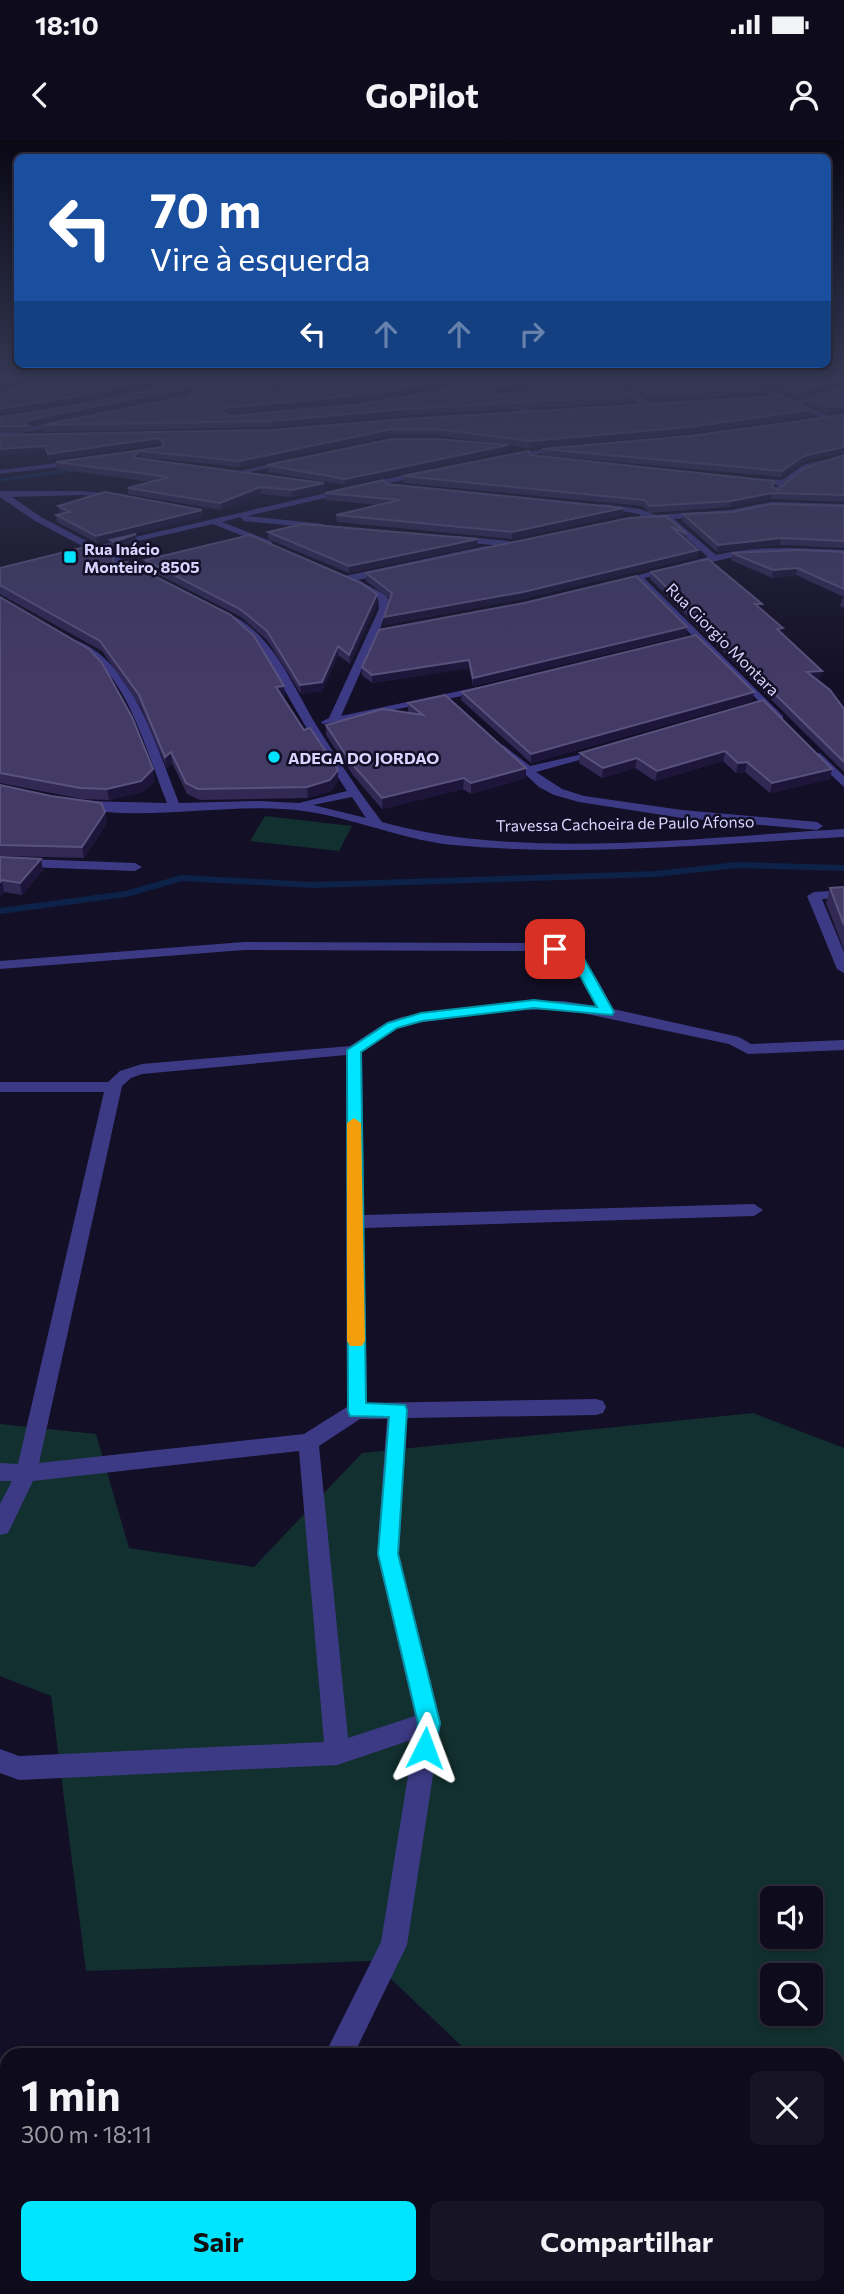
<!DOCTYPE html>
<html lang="pt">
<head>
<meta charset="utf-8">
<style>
  :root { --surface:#0e0b1c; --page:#171425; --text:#f1f3f6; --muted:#9b9ba3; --line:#2e2b3b; --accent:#00e5ff }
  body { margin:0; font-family:Commissioner,sans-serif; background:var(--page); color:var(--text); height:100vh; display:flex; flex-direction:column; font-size:26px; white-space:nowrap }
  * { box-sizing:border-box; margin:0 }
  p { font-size:23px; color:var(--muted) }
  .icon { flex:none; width:38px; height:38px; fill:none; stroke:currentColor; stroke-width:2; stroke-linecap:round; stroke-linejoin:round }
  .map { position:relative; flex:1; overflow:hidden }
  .side { position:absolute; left:0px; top:1908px; width:845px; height:247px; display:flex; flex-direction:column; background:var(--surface); border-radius:21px 21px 0 0; box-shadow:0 4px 10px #0003,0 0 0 2px var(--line) }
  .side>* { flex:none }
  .hud { position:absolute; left:14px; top:14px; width:817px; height:214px; border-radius:10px; box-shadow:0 4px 10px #0003,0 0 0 2px var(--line); background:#1a4fa0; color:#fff; overflow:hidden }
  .fabs { position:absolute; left:760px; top:1746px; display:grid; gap:14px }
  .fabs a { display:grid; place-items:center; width:63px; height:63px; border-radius:10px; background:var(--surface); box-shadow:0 4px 10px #0003,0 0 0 2px var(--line); font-size:35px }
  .pin { position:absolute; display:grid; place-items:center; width:60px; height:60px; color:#fff; margin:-30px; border-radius:14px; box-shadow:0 4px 10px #0006 }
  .me { position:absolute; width:77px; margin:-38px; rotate:3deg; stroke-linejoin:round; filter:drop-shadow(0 0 5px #0008) }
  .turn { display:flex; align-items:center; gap:24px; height:147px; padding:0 21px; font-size:32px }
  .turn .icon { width:91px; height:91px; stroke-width:2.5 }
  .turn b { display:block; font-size:49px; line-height:60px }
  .lanes { display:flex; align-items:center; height:66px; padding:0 21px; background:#0003; justify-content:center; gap:35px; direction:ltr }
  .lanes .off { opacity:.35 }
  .round { display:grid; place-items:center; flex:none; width:74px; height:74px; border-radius:10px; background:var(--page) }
  .headline { display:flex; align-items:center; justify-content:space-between; height:119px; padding:0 21px }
  h1 { font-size:42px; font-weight:700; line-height:52px }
  .cta { display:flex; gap:14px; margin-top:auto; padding:14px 21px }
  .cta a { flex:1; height:80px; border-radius:10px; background:var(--accent); color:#111; font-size:28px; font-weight:700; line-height:80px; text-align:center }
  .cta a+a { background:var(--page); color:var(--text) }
  .status { display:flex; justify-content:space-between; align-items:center; height:49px; padding:0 35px; background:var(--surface); direction:ltr }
  .status svg { height:19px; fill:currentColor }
  header { display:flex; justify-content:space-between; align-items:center; height:91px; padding:0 21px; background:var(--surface); font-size:32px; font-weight:700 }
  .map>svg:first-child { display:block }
  .green { fill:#12302f; fill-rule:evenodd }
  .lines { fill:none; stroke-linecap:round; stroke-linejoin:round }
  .stream-far1 { stroke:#0c2248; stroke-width:3.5 }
  .stream { stroke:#0c2248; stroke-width:6 }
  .minor { fill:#3d3a85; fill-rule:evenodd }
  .wall { fill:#312854; fill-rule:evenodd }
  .shaded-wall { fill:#1d163a }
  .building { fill:#433a66; stroke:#5a527e; stroke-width:2 }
  .route { fill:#00e5ff; stroke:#0095a6; stroke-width:2 }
  .slow { fill:#f59e0b }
  .poi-dot { fill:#00e5ff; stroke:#130f26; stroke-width:2.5 }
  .labels { text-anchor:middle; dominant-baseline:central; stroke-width:5; stroke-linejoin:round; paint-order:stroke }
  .far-poi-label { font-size:16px; font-weight:bold; fill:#d9d4ff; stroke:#130f26; text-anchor:start }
  .far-street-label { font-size:16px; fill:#d9d4ff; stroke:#130f26 }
</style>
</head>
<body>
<div class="status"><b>18:10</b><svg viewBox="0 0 49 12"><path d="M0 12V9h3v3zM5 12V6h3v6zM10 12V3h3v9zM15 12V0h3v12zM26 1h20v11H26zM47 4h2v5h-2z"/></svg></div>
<header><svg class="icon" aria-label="back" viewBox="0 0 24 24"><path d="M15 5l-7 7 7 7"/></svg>GoPilot<svg class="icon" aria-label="person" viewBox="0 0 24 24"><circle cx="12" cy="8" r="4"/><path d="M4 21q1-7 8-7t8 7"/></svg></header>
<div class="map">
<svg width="844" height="2154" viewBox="0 0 844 2154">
  <rect width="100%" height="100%" fill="#130f26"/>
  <g class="green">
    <path d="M265 676 352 686 339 711 250 701Z"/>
    <path d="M753 1273 844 1308V2154H722L715 2147H838V1914H470L372 1821 86 1831 51 1556 0 1536V1284L96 1294 129 1408 254 1427 362 1313ZM772 1759H810V1797H772ZM772 1836H810V1874H772Z"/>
  </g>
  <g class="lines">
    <path class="stream-far1" d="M0 340 80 329"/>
    <path class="stream" d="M0 771 126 754 182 738 313 745 656 734 737 725 844 728"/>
    <g class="minor">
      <path d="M17 239H26L42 247 37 248Z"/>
      <path d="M179 239H186L198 251 190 259 175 264 172 260 186 257 191 251Z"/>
      <path d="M451 239H460L535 272 528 274Z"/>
      <path d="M583 239C608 239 635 251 655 266L648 268 618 250Z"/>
      <path d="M716 239C744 239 771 249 796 261L844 246V250L802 264 829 276 826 280 768 253Z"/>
      <path d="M308 246 310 249 269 253 266 251Z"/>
      <path d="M65 281 68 285 0 296V292Z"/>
      <path d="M230 290 227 294 126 296 122 294 126 292Z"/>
      <path d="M564 306 567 310 508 318 504 316Z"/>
      <path d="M844 315V319C818 324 796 331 780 354L773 352 778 345 746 340 750 338 782 340 803 325Z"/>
      <path d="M291 319 294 323 240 334 236 332Z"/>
      <path d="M80 320 83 324 0 334V330Z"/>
      <path d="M426 330 429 334 247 376 324 384 327 389 244 381 240 377 222 382 271 401 272 403 268 406 213 384 103 409 146 432V436L143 437 93 411 72 415V411L86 408 35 381 0 357V351H82L127 355 124 359 82 355 12 357 41 377 96 406Z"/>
      <path d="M771 362 844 364V370L771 368 730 376 674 379 716 415C757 405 802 408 844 410V416L798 414 733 417 644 438 783 576V580L779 581 636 440 617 445 612 442 708 417 669 383V379L644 381 639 374 598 367 602 364 640 369 656 375 730 370Z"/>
      <path d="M457 396 509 401 513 404 509 407 454 401V397Z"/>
      <path d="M486 406 489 407V411L358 440 384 454 390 461 380 489 401 485 406 488 377 495 341 576 483 546 487 547V551L323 584 321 582 329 578 379 469 378 458 346 441 345 436Z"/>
      <path d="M224 472C272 489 293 548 318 588 338 620 359 652 382 682 520 721 701 697 844 689V697C714 704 583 717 453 705 394 699 343 672 283 669 219 665 139 681 78 668V662L82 661 167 663C150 621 133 557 101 525 92 515 80 510 68 504L67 502 72 499C133 518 157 609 179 663L259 661 299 663 347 651C332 628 317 606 303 582 279 542 262 502 221 477V473ZM352 657 366 678 313 665Z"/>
      <path d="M503 605 530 626 605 609V613L536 632 562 649 584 656 682 670 817 682 823 686 817 690 682 678 579 662 554 655 539 647 499 610 497 608Z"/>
      <path d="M812 613H820L844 636V647L812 617Z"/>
      <path d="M0 718 135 723 142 727 135 731 0 726Z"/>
      <path d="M844 750V758L822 759 844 812V833L837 829 807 756 814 752Z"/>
      <path d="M244 802 542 803C587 812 593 831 613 869L739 897 751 904 844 900V910L748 914 729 904 563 869 509 870 409 884 397 888 362 912 364 1075 754 1064 763 1070 754 1076 364 1088 367 1263 596 1259 603 1261 606 1267 603 1273 596 1275 407 1278 399 1414 441 1583 407 1805 354 1914H325L381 1802 414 1599 337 1625 19 1640 0 1633V1609L19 1616 324 1602 299 1311 33 1341 8 1393 0 1395V1364L12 1341H0V1323L18 1324 104 952H0V942H108L120 931 142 924 350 906 387 882 402 877 509 862 563 861 596 866C582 839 574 818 542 811L244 810 0 829V821ZM346 915 347 1267 304 1294 39 1323 122 946 131 938 142 934ZM360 1279H387L377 1414 415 1576 348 1598 319 1306Z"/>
      <path d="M0 1983 7 1985V2015L0 2013Z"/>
      <path d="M326 2147H366L369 2154H328Z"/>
    </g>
  </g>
  <g class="wall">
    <path d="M190 239H246L279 255 377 239H559L495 254 498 256H633L632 262 406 275 272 287 44 292 43 285 190 256 199 248ZM470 242 472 245 362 264 230 276 227 274 362 260Z"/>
    <path d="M253 239H372L269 246Z"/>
    <path d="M603 239H727L760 248 759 254 651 260 623 246Z"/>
    <path d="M733 239H844V244L796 258 758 243Z"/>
    <path d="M187 245V251L185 254 29 286 30 292H0V277Z"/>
    <path d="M844 247 828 273 809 264 810 258Z"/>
    <path d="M811 270 810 276 689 293 529 308 437 295H392L240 327 141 317 139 319 324 343V350L292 357 261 354 221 370 128 354V348L152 342 57 329 56 322 163 307 160 304 49 320 46 312 0 295 272 290Z"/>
    <path d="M690 296 802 322 781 337 542 315V309Z"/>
    <path d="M508 305V311L345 345 268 332 267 325Z"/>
    <path d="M530 315 773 347 778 350 844 315V362L771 359 730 367 649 373 643 366 403 343V336Z"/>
    <path d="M386 344 623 368V375L512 399 337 382 336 375 379 365 325 360V353Z"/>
    <path d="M58 366 202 370 203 377 97 403 57 382 56 375 61 374Z"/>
    <path d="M844 366V408L780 405 717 412 682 381 683 374Z"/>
    <path d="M666 376 687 394 686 400 698 410 697 417 522 459 384 485V477L390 459 366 441V433Z"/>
    <path d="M268 392 477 406 349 433 268 399Z"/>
    <path d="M136 394 137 404 116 412 111 410 110 400Z"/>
    <path d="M844 412V457L796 435 772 438 731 420 732 413Z"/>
    <path d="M145 420 377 463 350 524 338 515 322 551 301 554 267 500 241 477 146 428Z"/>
    <path d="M115 425 284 546 285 557H283L338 641 331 651 308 658 200 660 187 654 172 623 167 628 140 566 102 511 0 454V428Z"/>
    <path d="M651 432 761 469 782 494 822 531 820 539H816L844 569V632L650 439Z"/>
    <path d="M0 457 155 641 143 652 109 660 82 659 0 643Z"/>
    <path d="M844 458V468L840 466 842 459Z"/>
    <path d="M687 487 686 495 473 546 469 528 372 543 362 535V527Z"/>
    <path d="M462 552H754L752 561 531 623 461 560Z"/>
    <path d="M763 560 832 629 830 639 770 653 745 632 736 633 723 621 655 641 635 628 602 638 579 623 580 613Z"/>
    <path d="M408 563 526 638 471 654 463 649 382 669 353 635 326 595V585L408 573Z"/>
    <path d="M0 645 105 672 107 683 84 718 0 716Z"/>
    <path d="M0 717 41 719 43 730 22 755 4 752 0 757Z"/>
    <path d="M844 747V810L826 763 830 748Z"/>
  </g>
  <g class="shaded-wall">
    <path d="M24 239H59L0 249V243Z"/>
    <path d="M144 239H169L73 262 0 275V269Z"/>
    <path d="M290 239H372L269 246V241Z"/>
    <path d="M455 239H470V242L362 260 226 274 223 272 225 268Z"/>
    <path d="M534 239H559L492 254 491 252 493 249Z"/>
    <path d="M844 239V244L796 258 797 252Z"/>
    <path d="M187 245V251L185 254 29 287 26 284 28 280Z"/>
    <path d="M844 266V272L828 273 830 267Z"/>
    <path d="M406 269V275L272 287 271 281Z"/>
    <path d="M811 270 810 276 689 293 529 308 530 301Z"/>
    <path d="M392 289V295L240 327 239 321Z"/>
    <path d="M159 298 160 304 49 320 48 314Z"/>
    <path d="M508 305V311L345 345V339Z"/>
    <path d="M45 306 46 312 0 316V309Z"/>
    <path d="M844 307V313L802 322 781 337 782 331 804 316Z"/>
    <path d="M140 311 141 317 134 321V315Z"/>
    <path d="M324 343V350L292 357V350Z"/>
    <path d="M260 347 261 354 221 370 220 363Z"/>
    <path d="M772 353 771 359 730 367 731 361Z"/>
    <path d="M623 368V375L512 399V392Z"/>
    <path d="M202 370 203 377 97 403 96 396Z"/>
    <path d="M136 394 137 404 116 412 114 402Z"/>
    <path d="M781 398 780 405 717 412 718 405Z"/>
    <path d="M478 399 477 406 349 433V426Z"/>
    <path d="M698 410 697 417 522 459 384 485V477Z"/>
    <path d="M797 428 796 435 772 438 773 430Z"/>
    <path d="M377 454V463L350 524 349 515Z"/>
    <path d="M687 487 686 495 473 546V538Z"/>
    <path d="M338 506V515L322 551 301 554 300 545Z"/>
    <path d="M469 520V528L372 543V535Z"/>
    <path d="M822 531 820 539 806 540 807 532Z"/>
    <path d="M284 546 285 557 277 558 276 547Z"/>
    <path d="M754 552 752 561 531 623V614Z"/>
    <path d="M725 611 723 621 655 641 657 631Z"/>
    <path d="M171 612 172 623 167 628 165 617Z"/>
    <path d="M637 618 635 628 602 638 603 628Z"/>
    <path d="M747 622 745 632 736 633 738 623Z"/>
    <path d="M526 628V638L471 654V643Z"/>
    <path d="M153 629 155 641 143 652 109 660 107 649Z"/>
    <path d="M832 629 830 639 770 653 772 643Z"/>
    <path d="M338 630V641L331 651 308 658 307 647Z"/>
    <path d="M464 638 463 649 382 669V658Z"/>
    <path d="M105 672 107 683 84 718 82 707Z"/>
    <path d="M41 719 43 730 22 755 20 743Z"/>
    <path d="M2 740 4 752 0 757V742Z"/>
  </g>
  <g class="building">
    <path d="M0 239H24L0 243Z"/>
    <path d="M74 239H144L72 257 0 269V252Z"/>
    <path d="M195 239H246L279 255 284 252V248L377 239H455L361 255 225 268 223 272 230 276 362 264 473 245 474 241 472 239H534L493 249 491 252 498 256 574 239H592L617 247 633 256 406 269 271 281 43 285 190 256 199 247V243Z"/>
    <path d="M266 239H290L269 241Z"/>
    <path d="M621 239H727L760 248 651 254Z"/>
    <path d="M763 239H843L797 252Z"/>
    <path d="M183 242 187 245 184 248 28 280 26 284 29 286H0V277L73 266Z"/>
    <path d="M844 247V266L830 267 810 258Z"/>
    <path d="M782 256 811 270 689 287 530 301 437 289H392L239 321 140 311 134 315 136 318 324 343 292 350 260 347 220 363 128 348 169 337 56 322 163 307 164 303 159 298 48 314 45 306 0 309V295L272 290 406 279Z"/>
    <path d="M844 275V307L804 316 782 331 542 309 690 296Z"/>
    <path d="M392 299H437L508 305 345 339 267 325Z"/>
    <path d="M529 311 530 315 774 341 772 346 778 350 803 329 844 315V355L772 353 731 361 650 366 644 360 403 336Z"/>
    <path d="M384 340 386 344 623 368 512 392 336 375 400 360 325 353Z"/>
    <path d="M105 352 202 370 96 396 56 375 70 372 58 366Z"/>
    <path d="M772 364 844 366V401L781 398 718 405 683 374 732 372Z"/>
    <path d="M666 376 687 394 671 387 698 410 523 452 384 477 392 453 366 433 629 378Z"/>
    <path d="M303 384 478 399 349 426 268 392Z"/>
    <path d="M136 394 114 402 110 400Z"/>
    <path d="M250 395 361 443 377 454 349 515 338 506 322 542 300 545 267 491 240 469 145 420Z"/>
    <path d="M93 405 111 414 115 425 127 422 231 475 254 496 284 546 276 547 304 590 310 588 338 630 330 640 307 647 198 649 186 643 171 612 165 617 139 555 100 501 0 445V428Z"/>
    <path d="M799 410 844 412V449L797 428 773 430 732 413Z"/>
    <path d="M708 419 762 464H755L783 488 777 489 822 531 807 532 830 550 844 569V622L651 432Z"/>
    <path d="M636 436 687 487 473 538 469 520 372 535 362 527 379 490 524 463Z"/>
    <path d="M0 457 89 509 102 523 132 577 153 629 141 641 107 649 80 648 0 633Z"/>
    <path d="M696 495 754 552 531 614 462 552Z"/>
    <path d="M445 555 526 628 471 643 464 638 382 658 352 624 326 585 383 569 423 575 408 563Z"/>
    <path d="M763 560 832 629 772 643 747 622 738 623 725 611 657 631 637 618 603 628 580 613Z"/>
    <path d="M0 645 51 656 101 663 105 672 82 707 0 705Z"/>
    <path d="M0 717 41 719 20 743 2 740 0 742Z"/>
    <path d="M844 747V785L830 748Z"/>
  </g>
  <linearGradient id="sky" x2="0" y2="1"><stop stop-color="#0a0815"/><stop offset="0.44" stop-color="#333752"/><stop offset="1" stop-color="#333752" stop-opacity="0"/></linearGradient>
  <rect width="844" height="541" fill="url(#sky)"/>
  <path class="route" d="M555 805 582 815 614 872 612 875 534 868 422 881 397 888 361 912 366 1263 405 1265 407 1270 398 1414 440 1583 433 1616 425 1619 417 1616 414 1608 418 1583 378 1414 389 1277 350 1276 348 1271 347 910 388 883 421 873 534 860 597 867 572 821 549 809Z"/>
  <path class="slow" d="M354 978 361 983 365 1201 362 1206H350L347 1201V983Z"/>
  <g class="poi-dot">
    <rect x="63" y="410" width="14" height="14" rx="3.5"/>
    <circle cx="274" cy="617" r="7"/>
  </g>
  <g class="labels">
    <g class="far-poi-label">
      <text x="84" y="408">Rua Inácio<tspan x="84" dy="18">Monteiro, 8505</tspan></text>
      <text x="288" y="617">ADEGA DO JORDAO</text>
    </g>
    <g class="far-street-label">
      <text transform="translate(723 499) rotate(45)">Rua Giorgio Montara</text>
      <text transform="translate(625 683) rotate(-1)">Travessa Cachoeira de Paulo Afonso</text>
    </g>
  </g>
</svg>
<div class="fabs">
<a><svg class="icon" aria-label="sound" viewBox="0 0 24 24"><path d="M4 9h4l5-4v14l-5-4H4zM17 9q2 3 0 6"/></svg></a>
<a><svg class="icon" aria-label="search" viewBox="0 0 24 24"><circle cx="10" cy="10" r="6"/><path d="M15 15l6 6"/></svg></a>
</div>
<div class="pin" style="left:555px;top:809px;background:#d93025"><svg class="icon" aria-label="arrive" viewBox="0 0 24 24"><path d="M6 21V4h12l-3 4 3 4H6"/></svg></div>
<svg class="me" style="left:425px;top:1608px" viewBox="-20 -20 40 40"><path d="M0-17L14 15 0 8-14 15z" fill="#00e5ff" stroke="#fff" stroke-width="4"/></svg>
<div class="hud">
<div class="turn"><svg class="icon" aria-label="left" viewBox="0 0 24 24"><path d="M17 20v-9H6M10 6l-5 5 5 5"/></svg><div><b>70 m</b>Vire à esquerda</div></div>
<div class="lanes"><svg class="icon" aria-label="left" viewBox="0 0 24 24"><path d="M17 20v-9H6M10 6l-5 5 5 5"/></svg><svg class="icon off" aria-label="ahead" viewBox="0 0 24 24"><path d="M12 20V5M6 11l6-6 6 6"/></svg><svg class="icon off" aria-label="ahead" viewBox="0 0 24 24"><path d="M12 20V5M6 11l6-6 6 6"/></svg><svg class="icon off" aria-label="right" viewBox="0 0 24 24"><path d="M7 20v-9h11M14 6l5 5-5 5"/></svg></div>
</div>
<section class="side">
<div class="headline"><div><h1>1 min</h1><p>300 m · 18:11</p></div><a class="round"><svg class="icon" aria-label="close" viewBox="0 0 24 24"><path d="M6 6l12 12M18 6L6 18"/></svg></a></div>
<div class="cta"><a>Sair</a><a>Compartilhar</a></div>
</section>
</div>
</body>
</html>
